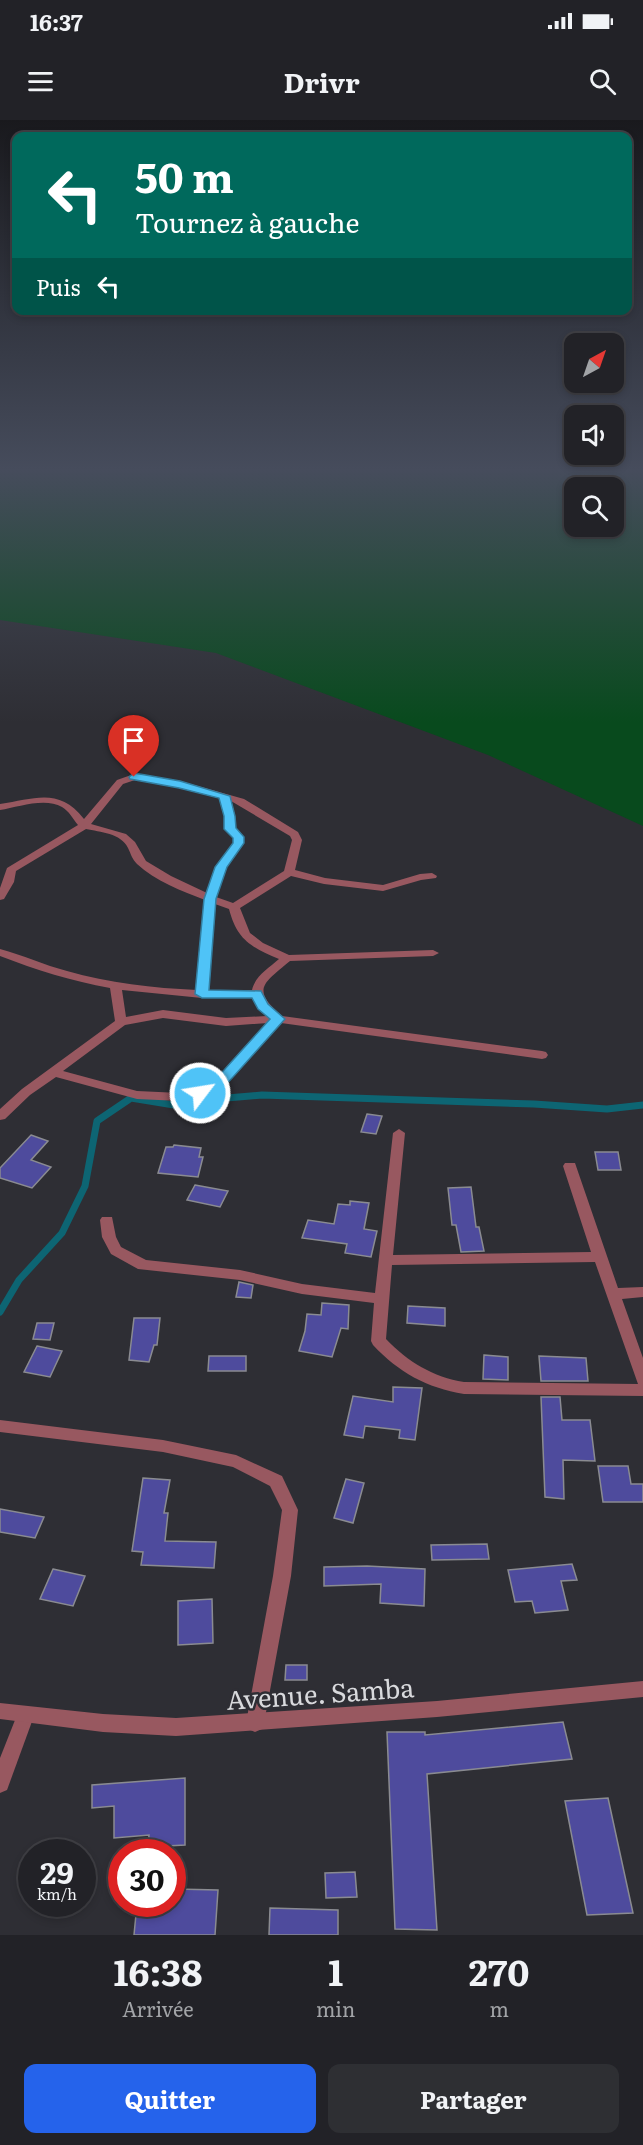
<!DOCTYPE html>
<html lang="fr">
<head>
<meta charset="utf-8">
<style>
  :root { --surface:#222227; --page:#2e2f33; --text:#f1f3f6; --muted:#a2a4a7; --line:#3f3f44; --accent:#2563eb }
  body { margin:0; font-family:Literata,serif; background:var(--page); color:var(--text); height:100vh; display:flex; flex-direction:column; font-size:22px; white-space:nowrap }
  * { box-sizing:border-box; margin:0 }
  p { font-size:20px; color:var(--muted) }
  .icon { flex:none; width:33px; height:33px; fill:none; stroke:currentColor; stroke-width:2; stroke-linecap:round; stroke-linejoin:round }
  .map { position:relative; height:1815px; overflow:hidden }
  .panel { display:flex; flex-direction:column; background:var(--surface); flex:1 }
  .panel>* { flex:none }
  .guide { position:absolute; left:12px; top:12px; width:620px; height:183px; border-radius:12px; box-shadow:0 3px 9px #0003,0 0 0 2px var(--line); background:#00695c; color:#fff; overflow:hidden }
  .needle { width:39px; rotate:40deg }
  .tools { position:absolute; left:564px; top:213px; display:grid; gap:12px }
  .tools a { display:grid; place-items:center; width:60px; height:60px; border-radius:12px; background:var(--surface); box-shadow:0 3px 9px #0003,0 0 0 2px var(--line); font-size:30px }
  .speed { position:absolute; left:18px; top:1719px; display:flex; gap:12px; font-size:30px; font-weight:700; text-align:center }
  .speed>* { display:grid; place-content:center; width:78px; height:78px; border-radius:50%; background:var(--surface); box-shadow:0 3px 9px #0003,0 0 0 2px var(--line); line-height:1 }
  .speed small { font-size:15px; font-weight:400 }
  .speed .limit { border:9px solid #d22; background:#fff; color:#111 }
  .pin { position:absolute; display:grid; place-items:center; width:51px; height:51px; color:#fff; margin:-62px -26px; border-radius:50% 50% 50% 0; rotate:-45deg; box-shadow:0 0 6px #0007 }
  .pin .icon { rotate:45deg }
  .me { position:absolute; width:66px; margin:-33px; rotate:59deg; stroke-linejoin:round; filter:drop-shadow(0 0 4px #0008) }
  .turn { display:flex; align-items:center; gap:21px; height:126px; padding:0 24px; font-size:27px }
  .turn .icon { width:78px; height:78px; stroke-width:2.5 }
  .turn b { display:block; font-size:42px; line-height:51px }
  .then { display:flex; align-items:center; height:57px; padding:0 24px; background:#0003; gap:12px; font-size:22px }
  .eta { display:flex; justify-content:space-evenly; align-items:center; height:102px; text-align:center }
  .eta b { font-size:36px; font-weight:700; line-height:42px }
  .action { display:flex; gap:12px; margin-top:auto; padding:12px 24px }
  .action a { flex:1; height:69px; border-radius:12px; background:var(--accent); color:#fff; font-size:24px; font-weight:700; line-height:69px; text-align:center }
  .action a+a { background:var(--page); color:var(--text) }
  .status { display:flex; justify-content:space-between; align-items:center; height:42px; padding:0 30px; background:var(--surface); direction:ltr }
  .status svg { height:16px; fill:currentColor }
  header { display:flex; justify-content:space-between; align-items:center; height:78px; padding:0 24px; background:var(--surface); font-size:27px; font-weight:700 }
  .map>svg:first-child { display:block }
  .green { fill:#084a1d; fill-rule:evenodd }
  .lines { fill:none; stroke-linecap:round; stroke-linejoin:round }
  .stream { stroke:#0d6573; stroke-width:7 }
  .building { fill:#4e4b9d; stroke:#8a8b91; stroke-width:1.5 }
  .minor { fill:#985860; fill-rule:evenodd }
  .tertiary { fill:#985860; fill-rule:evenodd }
  .route { fill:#4fc3f7; stroke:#337fa1; stroke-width:1.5 }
  .labels { text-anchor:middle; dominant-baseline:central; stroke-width:5; stroke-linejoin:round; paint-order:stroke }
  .near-street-label { font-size:26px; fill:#d8d9dc; stroke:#2e2e34 }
</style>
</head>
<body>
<div class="status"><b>16:37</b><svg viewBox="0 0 49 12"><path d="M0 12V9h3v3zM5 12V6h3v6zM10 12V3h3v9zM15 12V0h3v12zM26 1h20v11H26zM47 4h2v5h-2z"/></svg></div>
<header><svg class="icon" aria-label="menu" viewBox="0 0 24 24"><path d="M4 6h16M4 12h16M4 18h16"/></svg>Drivr<svg class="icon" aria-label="search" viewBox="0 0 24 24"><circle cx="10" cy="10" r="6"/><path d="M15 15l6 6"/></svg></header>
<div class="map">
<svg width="643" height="1815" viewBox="0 0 643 1815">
  <rect width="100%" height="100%" fill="#2e2e34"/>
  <path class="green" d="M0 348H643V706L488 635 216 533 0 500ZM574 368H614V406H574Z"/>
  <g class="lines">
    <path class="stream" d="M0 1192 19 1160 62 1113 85 1066 97 1001 131 978 180 986 204 980 262 975 534 984 607 989 643 985"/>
  </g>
  <g class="building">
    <path d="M367 994 382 996 376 1014 361 1012Z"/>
    <path d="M31 1015 48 1021 31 1040 51 1047 32 1068 0 1058V1048Z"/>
    <path d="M174 1025 201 1028 199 1037H203L198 1057 158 1053 166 1027H173Z"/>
    <path d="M595 1032H618L621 1050H598Z"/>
    <path d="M195 1065 228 1071 220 1087 187 1080Z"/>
    <path d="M471 1067 476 1107H479L484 1131 461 1132 456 1105H452L448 1068Z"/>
    <path d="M350 1081 369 1083 364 1109 377 1111 371 1137 345 1133 347 1124 302 1118 308 1100 334 1104 338 1084 350 1085Z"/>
    <path d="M239 1162 253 1165 251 1178 236 1177Z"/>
    <path d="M322 1183 349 1185 348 1209 341 1208 332 1237 299 1231 305 1211 307 1194 321 1195Z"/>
    <path d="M408 1186 445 1188V1206L407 1203Z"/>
    <path d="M134 1198H160L157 1225H154L149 1242 129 1240Z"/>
    <path d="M37 1203H54L50 1220 33 1219Z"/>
    <path d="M37 1226 62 1231 50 1257 24 1252Z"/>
    <path d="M484 1235 508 1237V1260L483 1259Z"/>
    <path d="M209 1236H246V1251H208Z"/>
    <path d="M539 1236 586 1238 588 1261H541Z"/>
    <path d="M393 1267 422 1268 415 1320 399 1318 400 1310 365 1306 363 1318 344 1315 353 1276 393 1282Z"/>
    <path d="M541 1277H560L562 1300H590L595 1341 563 1340 564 1379 545 1377Z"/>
    <path d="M598 1346H628L631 1364H643V1382H603Z"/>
    <path d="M143 1358 170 1360 164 1393H168L165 1421 216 1422 214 1448 141 1445 143 1432 132 1431Z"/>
    <path d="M346 1359 364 1363 353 1403 334 1398Z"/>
    <path d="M0 1389 44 1397 35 1418 0 1412Z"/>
    <path d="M487 1424 489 1439 432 1440 431 1425Z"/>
    <path d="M572 1444 577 1460 561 1461 568 1490 535 1493 532 1481 515 1482 508 1450Z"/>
    <path d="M367 1446 425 1449 424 1486 380 1483 381 1464 324 1466V1447Z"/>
    <path d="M53 1449 85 1456 73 1486 40 1479Z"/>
    <path d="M212 1479 213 1523 178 1525V1481Z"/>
    <path d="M286 1545H307V1560H285Z"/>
    <path d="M563 1602 572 1639 427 1654 437 1810 395 1809 387 1612H425V1615Z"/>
    <path d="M185 1658V1725L148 1727 149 1715 114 1718V1686L92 1688V1665Z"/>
    <path d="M608 1678 633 1793 587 1795 565 1681Z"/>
    <path d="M355 1752 357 1777 326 1778 325 1753Z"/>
    <path d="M175 1769 218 1770 215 1815H134L137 1784H173Z"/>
    <path d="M270 1788 338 1790V1815H269Z"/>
  </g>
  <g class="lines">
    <g class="minor">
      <path d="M134 654 180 661 244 679 298 712 302 720 295 750 325 758 383 765 420 754 432 753 437 756 436 758 421 760 383 771 324 764 291 756 240 788 250 813 263 823 289 835 433 830 439 833 433 836 290 841C264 863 250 869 282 896L542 931 546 932 548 935 546 938 542 939 281 903 224 966 200 976 180 981 137 979 56 957 30 975 5 999 0 1000V989L22 969 115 901 110 868C72 861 36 850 0 836V829C23 835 44 845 67 851 109 863 153 868 197 870L205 780C182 771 155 761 137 744 132 739 131 734 128 728 121 713 100 712 86 709L16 751 14 762 4 779 0 780V768L7 748 78 705C73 699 69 691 62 687 45 677 18 687 0 690V684C35 679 59 667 84 699L117 660ZM135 660 180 667 220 678 225 696V709L234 718 233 723 216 747 207 773 171 756 146 741 135 722 126 714 91 704 123 664ZM231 681 290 716 292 720 284 751 233 783 216 777 226 747 243 723 244 717 235 708V696ZM215 784 229 789C237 820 251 827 279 839 269 848 255 856 252 870H208ZM122 870 202 878H253L259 889 267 896 226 898 163 890 126 897ZM163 898 226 906 268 903 216 960 197 969 180 973 137 971 63 951 125 905Z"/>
      <path d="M399 1009 405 1013 393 1135 591 1132 563 1046 565 1043H575L618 1168 643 1167V1177L622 1179 643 1238V1276L464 1274C427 1268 398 1252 373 1225L371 1221 374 1183 302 1174 240 1160 138 1149 111 1134 102 1117 100 1100 102 1097H112L116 1117 121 1127 146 1140 240 1150 302 1164 375 1173 393 1013ZM595 1142 638 1264 464 1262C433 1257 408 1242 386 1219L392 1145Z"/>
      <path d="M0 1300 163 1320 236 1335 282 1356 298 1390 291 1456 264 1603 262 1609 255 1612 248 1609 246 1603 273 1456 282 1390 270 1366 233 1347 163 1332 0 1312Z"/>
      <path d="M25 1588 31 1590 34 1596 7 1670 0 1673V1638L19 1590Z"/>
    </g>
    <path class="tertiary" d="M643 1561V1577L437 1597 176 1616 103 1612 0 1599V1583L103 1594 176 1598 437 1581Z"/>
  </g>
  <linearGradient id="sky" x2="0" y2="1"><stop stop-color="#19191d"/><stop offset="0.58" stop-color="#464c5c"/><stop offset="1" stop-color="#464c5c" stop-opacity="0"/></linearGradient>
  <rect width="643" height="603" fill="url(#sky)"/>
  <path class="route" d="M134 653 180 661 230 676 235 696 236 708 244 717V723L227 747 216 779 209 870 261 871 268 884 285 899 225 966 205 976H195L193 973 215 960 270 899 258 889 252 878H202L195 874 204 779 215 747 233 723V718L224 709V696L219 678 179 668 130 659 129 657Z"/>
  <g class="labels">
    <g class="near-street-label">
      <text transform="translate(320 1572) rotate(-4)">Avenue. Samba</text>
    </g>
  </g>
</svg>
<div class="tools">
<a><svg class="needle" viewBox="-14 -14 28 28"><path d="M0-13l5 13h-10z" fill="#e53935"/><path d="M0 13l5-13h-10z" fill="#a2a4a7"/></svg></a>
<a><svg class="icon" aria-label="sound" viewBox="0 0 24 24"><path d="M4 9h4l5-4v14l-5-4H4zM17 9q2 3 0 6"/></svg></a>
<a><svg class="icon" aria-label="search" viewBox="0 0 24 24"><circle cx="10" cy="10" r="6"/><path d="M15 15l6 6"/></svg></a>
</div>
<div class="speed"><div>29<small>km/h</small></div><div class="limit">30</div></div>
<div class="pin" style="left:134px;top:657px;background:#d93025"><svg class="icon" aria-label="arrive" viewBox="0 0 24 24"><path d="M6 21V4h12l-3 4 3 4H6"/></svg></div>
<svg class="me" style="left:200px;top:973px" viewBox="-20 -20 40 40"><circle r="17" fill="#4fc3f7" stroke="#fff" stroke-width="3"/><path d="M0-11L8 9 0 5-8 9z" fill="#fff"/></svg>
<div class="guide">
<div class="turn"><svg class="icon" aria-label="left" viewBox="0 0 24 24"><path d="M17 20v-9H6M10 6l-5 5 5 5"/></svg><div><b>50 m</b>Tournez à gauche</div></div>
<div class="then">Puis<svg class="icon" aria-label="left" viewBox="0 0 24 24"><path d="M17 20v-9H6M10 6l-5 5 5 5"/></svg></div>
</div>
</div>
<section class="panel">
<div class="eta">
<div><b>16:38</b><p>Arrivée</p></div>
<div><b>1</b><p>min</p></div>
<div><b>270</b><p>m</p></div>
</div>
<div class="action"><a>Quitter</a><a>Partager</a></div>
</section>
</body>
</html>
